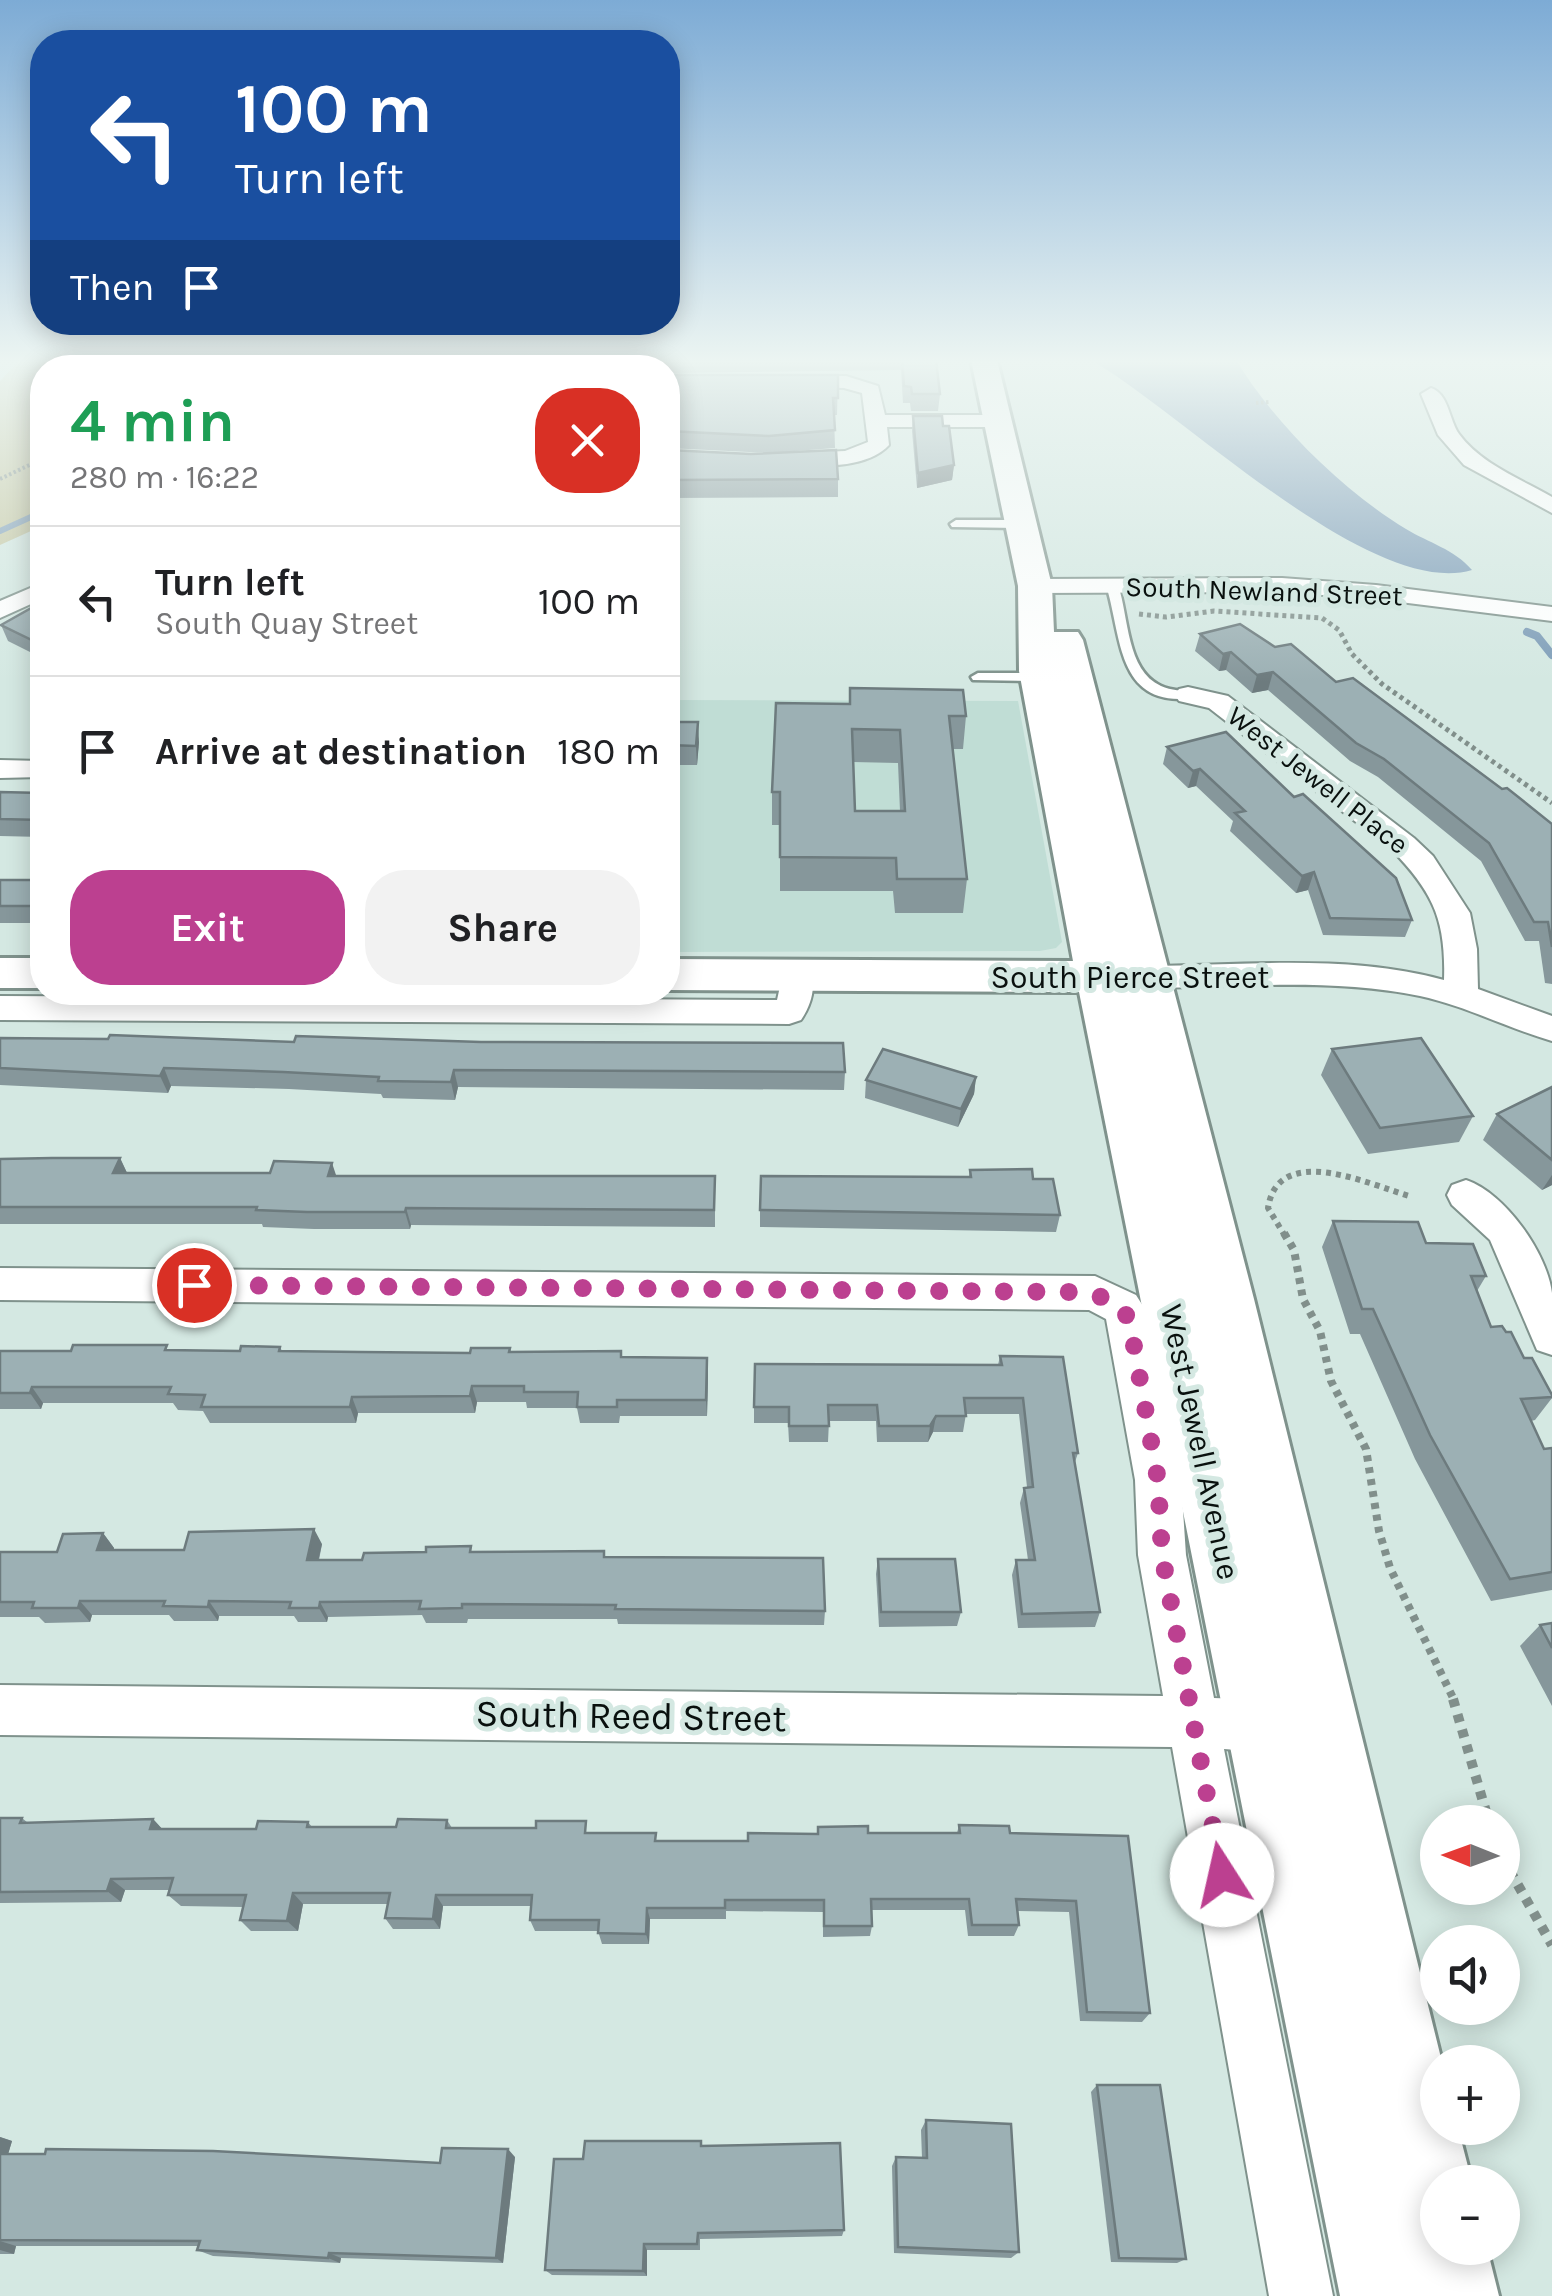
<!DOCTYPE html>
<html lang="en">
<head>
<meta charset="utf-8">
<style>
  :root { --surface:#fff; --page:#f2f2f2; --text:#202124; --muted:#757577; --line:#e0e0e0; --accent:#bc4090 }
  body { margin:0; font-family:Karla,sans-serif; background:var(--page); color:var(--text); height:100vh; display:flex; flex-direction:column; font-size:38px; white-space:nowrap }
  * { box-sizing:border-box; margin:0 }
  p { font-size:32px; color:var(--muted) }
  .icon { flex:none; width:55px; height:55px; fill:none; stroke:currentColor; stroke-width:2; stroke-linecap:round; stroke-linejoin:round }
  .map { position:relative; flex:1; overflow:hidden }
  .details { position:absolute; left:30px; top:355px; width:650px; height:650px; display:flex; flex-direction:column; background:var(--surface); border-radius:40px; box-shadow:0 5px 25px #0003 }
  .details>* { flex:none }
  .guide { position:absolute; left:30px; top:30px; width:650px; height:305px; border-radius:40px; box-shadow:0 5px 25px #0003; background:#1a4fa0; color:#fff; overflow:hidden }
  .needle { width:65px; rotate:271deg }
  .tools { position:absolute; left:1420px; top:1805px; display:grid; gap:20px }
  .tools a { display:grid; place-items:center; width:100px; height:100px; border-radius:50%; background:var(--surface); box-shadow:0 5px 25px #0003; font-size:50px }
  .pin { position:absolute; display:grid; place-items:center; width:85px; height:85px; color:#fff; margin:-42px; border:5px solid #fff; border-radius:50%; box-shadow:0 2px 10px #0007 }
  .me { position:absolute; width:110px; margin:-55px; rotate:350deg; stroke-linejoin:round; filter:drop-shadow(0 0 8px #0008) }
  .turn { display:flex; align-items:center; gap:35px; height:210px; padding:0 40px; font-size:45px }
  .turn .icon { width:130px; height:130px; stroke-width:2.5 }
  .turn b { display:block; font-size:70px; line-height:85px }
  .then { display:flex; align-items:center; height:95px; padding:0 40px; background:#0003; gap:20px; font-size:38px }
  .round { display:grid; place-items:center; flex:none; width:105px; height:105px; border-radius:40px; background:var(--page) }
  .head { display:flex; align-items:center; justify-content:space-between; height:170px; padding:0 40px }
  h1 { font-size:60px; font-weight:700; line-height:75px; color:#1e9e55 }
  .action { display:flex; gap:20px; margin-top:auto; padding:20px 40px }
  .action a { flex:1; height:115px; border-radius:40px; background:var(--accent); color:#fff; font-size:40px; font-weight:700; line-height:115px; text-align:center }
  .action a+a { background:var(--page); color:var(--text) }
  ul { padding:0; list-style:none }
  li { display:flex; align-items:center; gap:30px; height:150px; padding:0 40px; border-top:2px solid var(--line) }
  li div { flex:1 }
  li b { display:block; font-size:38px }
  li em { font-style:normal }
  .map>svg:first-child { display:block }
  .built { fill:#c0ddd5 }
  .green { fill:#c5c6a0 }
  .water { fill:#7e9db8 }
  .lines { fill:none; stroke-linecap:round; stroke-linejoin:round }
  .stream-far1 { stroke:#7e9db8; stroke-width:6 }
  .stream { stroke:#7e9db8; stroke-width:8 }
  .lane-casing { stroke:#7f928c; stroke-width:5 }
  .street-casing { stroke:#7f928c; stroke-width:4 }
  .secondary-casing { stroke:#7f928c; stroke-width:6 }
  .path-far4 { stroke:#818f8b; stroke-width:4; stroke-dasharray:2.5 2.5; stroke-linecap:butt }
  .path-far3 { stroke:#818f8b; stroke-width:5; stroke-dasharray:4 4; stroke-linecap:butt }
  .path-far2 { stroke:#818f8b; stroke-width:6; stroke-dasharray:5 5; stroke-linecap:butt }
  .path-far1 { stroke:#818f8b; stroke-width:8; stroke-dasharray:6 6; stroke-linecap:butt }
  .path { stroke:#818f8b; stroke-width:10; stroke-dasharray:8 8; stroke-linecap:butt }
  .lane { fill:#fff; fill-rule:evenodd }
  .street { fill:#fff; fill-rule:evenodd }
  .secondary { fill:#fff; fill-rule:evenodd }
  .wall { fill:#86979b; fill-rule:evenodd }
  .shaded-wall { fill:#6d7b7e }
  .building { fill:#9cb0b4; stroke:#6d7b7e; stroke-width:2.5; fill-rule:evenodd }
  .route { stroke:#bc4090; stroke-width:18; stroke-dasharray:0 32.4 }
  .labels { text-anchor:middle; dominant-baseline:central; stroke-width:10; stroke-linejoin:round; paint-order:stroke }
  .far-street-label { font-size:28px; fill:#09100e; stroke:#d4e8e2 }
  .street-label { font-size:32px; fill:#09100e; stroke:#d4e8e2 }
  .near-street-label { font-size:38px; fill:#09100e; stroke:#d4e8e2 }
</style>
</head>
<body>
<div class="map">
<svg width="1552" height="2296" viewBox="0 0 1552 2296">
  <rect width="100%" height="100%" fill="#d4e8e2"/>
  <path class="built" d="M668 700 1018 701 1062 942 1056 948 1040 951 668 952Z"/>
  <path class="green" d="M20 360H374L361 368H42V526L0 545V381Z"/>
  <path class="water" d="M1091 360H1236C1274 423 1343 491 1406 529 1429 543 1454 549 1472 570 1371 600 1179 410 1091 360Z"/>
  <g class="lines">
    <g class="stream-far1">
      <path d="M338 368 353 360"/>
      <path d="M0 531 42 512"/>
    </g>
    <path class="stream" d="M1527 632 1537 636 1552 655"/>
    <g class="lane-casing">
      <g id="lane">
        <path d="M956 520H1021L1027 524 1021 528 952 527 950 524Z"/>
        <path d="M1112 581 1118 585C1129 617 1126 670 1161 686 1171 691 1183 690 1193 692V698C1116 708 1122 636 1106 585Z"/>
        <path d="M978 673H1038L1045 677 1038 681 973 680 971 677Z"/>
      </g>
    </g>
    <g class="street-casing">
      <g id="street">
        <path d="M790 376H846L878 386 885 415H998L1008 421 998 427H887L889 445C865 470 818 466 785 465L777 464 774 459 777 454 845 451 868 442 862 393 844 388 783 386 780 382Z"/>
        <path d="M1431 388C1449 394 1449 420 1459 434 1481 464 1521 479 1552 497V513L1464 465 1438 435 1421 394Z"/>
        <path d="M1282 578 1376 585 1552 607V621L1376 599 1282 592 1035 593 1023 586 1035 579Z"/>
        <path d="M42 583V599L0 618V601Z"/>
        <path d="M1188 687 1228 696 1414 838 1433 856 1470 913 1477 949 1478 989 1552 1016V1041C1507 1028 1466 1006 1420 996 1332 978 1239 987 1149 988L1137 985 1132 977 1137 969 1149 966C1247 965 1349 954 1444 980 1446 920 1433 892 1392 850L1209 708 1179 701 1175 695 1179 689Z"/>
        <path d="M0 760 42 761V777L0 778Z"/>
        <path d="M796 965 808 968C818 985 811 1005 801 1020L789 1024 0 1020V996L777 1000 784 968Z"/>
        <path d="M1466 1180C1505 1193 1547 1253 1552 1293 1552 1313 1552 1335 1552 1355L1537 1350 1490 1240 1452 1205 1447 1195 1452 1185Z"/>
        <path d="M0 1268 1095 1276 1136 1295 1150 1317 1181 1480 1186 1555 1214 1698 1262 1700 1280 1708 1288 1726 1280 1744 1262 1752 1224 1749 1333 2296H1269L1172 1747 0 1735V1685L1163 1696 1138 1555 1135 1480 1106 1319 1089 1310 0 1300Z"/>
      </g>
    </g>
    <g class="secondary-casing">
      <g id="secondary">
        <path d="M971 360H997L1052 586 1054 632H1078L1083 640 1254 1299 1442 2062H1438V2128H1458L1472 2182H1438V2248H1487L1499 2296H1340L1079 992 668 990V959L1073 961 1019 671 1018 586Z"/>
        <rect x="0" y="958" width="42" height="30"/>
      </g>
    </g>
    <g class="path-far4">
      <path d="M294 360 332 368"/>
      <path d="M115 368 135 360"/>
      <path d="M1256 403 1269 402"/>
      <path d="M0 479 42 459"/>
    </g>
    <path class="path-far3" d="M1139 614 1166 617 1214 611 1322 618 1339 630 1352 654 1382 684 1552 803"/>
    <path class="path-far2" d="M1285 1236 1268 1208C1278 1142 1369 1184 1409 1196"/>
    <path class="path-far1" d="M1284 1233 1294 1250 1303 1299 1320 1331 1331 1381 1366 1449 1379 1531 1390 1568 1455 1702"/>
    <g class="path">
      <path d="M1453 1699 1489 1822"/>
      <path d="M1502 1857 1552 1945"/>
    </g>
    <use href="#lane" class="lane"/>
    <use href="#street" class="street"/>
    <use href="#secondary" class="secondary"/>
  </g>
  <g class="wall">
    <path d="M444 360H936L940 394 938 411H911L910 403H903L901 370 668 373V368Z"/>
    <path d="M668 375H838L837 415H834L835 448 770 453 838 479V497L668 498ZM668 448 769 453 751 454 668 450Z"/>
    <path d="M913 416 943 426 954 465 952 480 917 488 912 431Z"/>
    <path d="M42 602V658L8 641 1 625Z"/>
    <path d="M1200 634 1275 647 1336 682 1502 789 1552 824V984L1545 983 1539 941H1525L1481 861 1378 777 1350 761 1268 690 1252 693 1226 670 1219 671 1195 651Z"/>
    <path d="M850 688 966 716 963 749H953L967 879 963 913H895L893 891H780V825H772V792L849 704ZM853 762 898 763 900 811H855Z"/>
    <path d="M668 722 699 742 697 765H668Z"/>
    <path d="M1226 732 1412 920 1405 937 1323 935 1308 890 1296 893 1230 831 1233 821 1196 786 1188 788 1163 764 1167 747Z"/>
    <path d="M0 792 42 793V837L0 836Z"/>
    <rect x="0" y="880" width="42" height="43"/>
    <path d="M0 1038 845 1072 844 1090 458 1087 455 1100 383 1098 381 1094 289 1089 171 1086 168 1093 0 1085Z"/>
    <path d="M1332 1049 1473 1116 1459 1142 1368 1154 1321 1075Z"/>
    <path d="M976 1077 974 1094 958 1127 865 1098 866 1080Z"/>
    <path d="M1552 1087V1185L1542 1190 1483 1140 1497 1114Z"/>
    <path d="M120 1158 127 1173 337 1176H715V1227L411 1225 410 1229H314L263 1227 262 1224H0V1159Z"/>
    <path d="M970 1170 1033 1179 1060 1215 1056 1232 760 1227V1210L969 1177Z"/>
    <path d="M1333 1221 1426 1243 1486 1276 1477 1291 1491 1327 1524 1358 1552 1395V1398L1535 1420 1531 1421 1544 1449 1552 1448V1590L1491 1601 1415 1459 1360 1334H1350L1322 1247Z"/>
    <path d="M280 1347 282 1351 361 1352 470 1353 510 1348 511 1352 621 1351 622 1357 708 1374 707 1416H620L619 1423H580L577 1408H527L526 1402H477L475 1413H358L356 1423H210L203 1411 178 1410 173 1403H43L41 1409H0V1351H240Z"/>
    <path d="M1000 1356 1078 1453 1075 1462 1100 1612 1095 1627 1018 1628 1012 1575 1016 1560H1028L1020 1503 1024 1488 1027 1487 1019 1414H966L963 1432H933L928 1442H877L876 1421H829L828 1442H789L788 1423H754V1407L998 1365Z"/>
    <path d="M103 1533 114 1548V1550H184L322 1544 319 1560H362L473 1552 604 1551 605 1557 825 1611 824 1625 618 1624 617 1619H468L467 1623H426L422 1615 328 1617 327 1622H298L294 1616H219L218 1621H174L169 1615H92L90 1622 45 1623 39 1617H0V1552H57Z"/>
    <path d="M878 1559 961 1612 957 1626 879 1627 876 1574Z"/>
    <path d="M1552 1623V1706L1520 1646 1540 1625Z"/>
    <path d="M0 1818H22L28 1823 153 1819 162 1829H256L308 1822 312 1827H396L447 1820 452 1828 590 1833 657 1841H748L868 1833H957L959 1825 1010 1833 1128 1836 1150 2013 1142 2022 1080 2021 1069 1912 1018 1911 1019 1925 1014 1936H968L965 1910H871L872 1926 870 1936 823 1937V1912L726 1911V1919H650L649 1944H602L598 1931H535L530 1920 531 1906H443L440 1929H393L385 1918 388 1904H303L298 1931H251L240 1920 243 1907 181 1906 168 1895 170 1890H125L121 1902 0 1903Z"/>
    <path d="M1097 2085 1186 2259 1177 2263 1111 2262 1091 2092Z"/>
    <path d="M926 2120 1019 2252 1011 2258 894 2253 892 2166 896 2157 922 2158 921 2130Z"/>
    <path d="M0 2137 12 2141 8 2154 440 2163 515 2157 503 2263 341 2258 340 2263 213 2256 197 2250 198 2246H16L14 2254H0Z"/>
    <path d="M702 2146 844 2230 842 2236 700 2239V2250H647V2276L552 2275 545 2270 583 2159Z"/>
  </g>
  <g class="shaded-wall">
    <path d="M361 360H367L368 367 357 368Z"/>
    <path d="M954 465 952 480 917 488 918 473Z"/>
    <path d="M1231 652 1226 670 1219 671 1223 654Z"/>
    <path d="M1273 672 1268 690 1252 693 1257 675Z"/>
    <path d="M698 722 699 742 697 765 696 746Z"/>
    <path d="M1200 769 1196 786 1188 788 1193 771Z"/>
    <path d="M1314 872 1308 890 1296 893 1302 876Z"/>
    <path d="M164 1068 171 1086 168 1093 160 1076Z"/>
    <path d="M454 1070 458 1087 455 1100 451 1082Z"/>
    <path d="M976 1077 974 1094 958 1127 961 1109Z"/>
    <path d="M120 1158 128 1175 113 1173Z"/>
    <path d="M332 1163 338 1181 328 1176Z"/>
    <path d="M1552 1175V1185L1542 1190Z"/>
    <path d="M406 1208 411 1225 410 1229 405 1212Z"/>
    <path d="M707 1358 708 1374 707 1416 706 1400Z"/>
    <path d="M472 1386 477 1402 475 1413 470 1396Z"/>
    <path d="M32 1387 43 1403 41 1409 30 1393Z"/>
    <path d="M352 1397 358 1413 356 1423 350 1407Z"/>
    <path d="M936 1416 933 1432 928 1442 930 1426Z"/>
    <path d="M314 1529 322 1544 315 1575 307 1560Z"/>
    <path d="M103 1533 114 1548 109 1565 97 1550Z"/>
    <path d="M80 1601 92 1615 90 1622 78 1608Z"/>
    <path d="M209 1601 219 1616 218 1621 208 1607Z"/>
    <path d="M320 1602 328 1617 327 1622 319 1608Z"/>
    <path d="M153 1819 165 1832 150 1829Z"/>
    <path d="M111 1879 125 1890 121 1902 107 1891Z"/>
    <path d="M293 1893 303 1904 298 1931 287 1921Z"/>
    <path d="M436 1895 443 1906 440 1929 433 1919Z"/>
    <path d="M647 1908 650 1919 649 1944 646 1934Z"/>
    <path d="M0 2137 12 2141 6 2161 0 2159Z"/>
    <path d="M508 2149 515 2157 503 2263 496 2258Z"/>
    <path d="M0 2241 16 2246 14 2254 0 2250Z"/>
    <path d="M644 2244 647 2250V2276L643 2271Z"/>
    <path d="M329 2253 341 2258 340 2263 328 2258Z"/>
  </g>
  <g class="building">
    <path d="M352 360H361L357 368H343Z"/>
    <path d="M444 360H664L665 368H440Z"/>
    <path d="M902 360H936L940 394H912L911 387 904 386Z"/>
    <path d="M668 375H838V398H833L835 430 769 436 668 431Z"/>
    <path d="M913 416H942L943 426H949L954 465 918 473Z"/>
    <path d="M668 450 751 454 836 450 838 479 668 480Z"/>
    <path d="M42 602V645L1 625Z"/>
    <path d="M1240 624 1275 647 1291 644 1336 682 1353 678 1502 789 1507 788 1552 824V947L1548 922H1534L1489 843 1384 759 1356 743 1273 672 1257 675 1231 652 1223 654 1200 634Z"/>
    <path d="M850 688 963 690 966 716H949L967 879H897L896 858 780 857V792H772L776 703 850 704ZM852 729 900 730 905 811H855Z"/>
    <path d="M668 722H698L696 746 668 745Z"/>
    <path d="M1226 732 1294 797 1303 794 1396 878 1412 920 1330 918 1314 872 1302 876 1235 813 1245 811 1200 769 1193 771 1167 747Z"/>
    <path d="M0 792 42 793V820L0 819Z"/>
    <rect x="0" y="880" width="42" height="26"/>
    <path d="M110 1035 294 1042 296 1036 481 1042 843 1043 845 1072 454 1070 451 1082 378 1081 379 1077 283 1072 164 1068 160 1076 0 1068V1038L108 1039Z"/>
    <path d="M1421 1038 1473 1116 1380 1128 1332 1049Z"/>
    <path d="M883 1049 976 1077 961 1109 866 1080Z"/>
    <path d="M1552 1087V1160L1497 1114Z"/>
    <path d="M52 1158H120L113 1173H270L274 1161 332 1163 328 1176H715L714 1210 406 1208 405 1212H307L256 1210 257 1207H0V1159Z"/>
    <path d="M1032 1169 1033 1179H1053L1060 1215 760 1210 761 1176 971 1177 970 1170Z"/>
    <path d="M1333 1221 1418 1222 1426 1243 1473 1244 1486 1276H1471L1491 1327 1502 1326 1506 1332H1511L1524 1358H1532L1552 1395V1397L1521 1399 1544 1449 1552 1448V1572L1510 1579 1430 1435 1373 1309H1362Z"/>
    <path d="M73 1345H167L165 1350 240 1351 241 1346 280 1347 279 1351 361 1352 470 1353 471 1348H510L509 1352 621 1351V1357L707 1358 706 1400H617V1407H577L578 1392H524V1386H472L470 1396 352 1397 350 1407H201L205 1395 168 1394 171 1387H32L30 1393H0V1351H71Z"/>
    <path d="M1000 1356 1063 1357 1078 1453H1073L1100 1612 1022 1614 1016 1560H1035L1024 1488 1033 1487 1023 1398H964L966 1416H936L930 1426H879L877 1405H828L829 1426H789V1407H754L755 1364 1002 1365Z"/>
    <path d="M314 1529 307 1560H362L364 1553 426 1552V1547L471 1546 470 1552 604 1551V1557L823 1558 825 1611 615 1609 616 1605 462 1604V1608L419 1609 421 1601 320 1602 319 1608H289L291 1602 209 1601 208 1607 163 1606 165 1601H80L78 1608H32L34 1602H0V1552H57L63 1534 103 1533 97 1550H184L189 1532Z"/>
    <path d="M878 1559H955L961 1612H881Z"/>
    <path d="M1552 1623V1648L1540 1625Z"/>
    <path d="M0 1818H22L20 1823 153 1819 150 1829H256L258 1821 308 1822 307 1827H396L398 1819 447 1820 446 1828H536V1821H586L585 1833H656L655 1841H748V1833L818 1834V1827L868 1826V1833H960L959 1825 1009 1826 1010 1833 1128 1836 1150 2013 1087 2012 1076 1901 1016 1899 1019 1925H972L969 1899H871L872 1926H824V1900H725V1908H647L646 1934 598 1933 599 1920H530L532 1895H436L433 1919 385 1918 390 1893H293L287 1921 240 1920 246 1895H168L173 1878 111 1879 107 1891 0 1892Z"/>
    <path d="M1097 2085H1160L1186 2259 1119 2258Z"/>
    <path d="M926 2120 1011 2124 1019 2252 898 2247 896 2157 927 2158Z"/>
    <path d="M585 2141H701V2146L840 2143 844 2230 698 2233 697 2244H644L643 2271 545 2270 554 2159H583Z"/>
    <path d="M442 2148 508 2149 496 2258 329 2253 328 2258 197 2250 200 2241 0 2240V2154H45L46 2149 213 2151 440 2163Z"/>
  </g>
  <linearGradient id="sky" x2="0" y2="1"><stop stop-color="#7dabd5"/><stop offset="0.53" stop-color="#ecf5f2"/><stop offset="1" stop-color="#ecf5f2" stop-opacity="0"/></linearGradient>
  <rect width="1552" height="682" fill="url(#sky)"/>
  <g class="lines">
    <path class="route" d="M194 1285 1080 1292 1110 1299 1129 1318 1158 1480 1162 1555 1222 1875"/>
  </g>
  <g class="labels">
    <g class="far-street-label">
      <text transform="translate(1264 591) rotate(2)">South Newland Street</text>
      <text transform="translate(1318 780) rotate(38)">West Jewell Place</text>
    </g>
    <g class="street-label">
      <text x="1130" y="977">South Pierce Street</text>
      <text transform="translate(1200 1442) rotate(78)">West Jewell Avenue</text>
    </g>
    <g class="near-street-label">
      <text transform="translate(631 1716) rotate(1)">South Reed Street</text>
    </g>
  </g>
</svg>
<div class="tools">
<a><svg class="needle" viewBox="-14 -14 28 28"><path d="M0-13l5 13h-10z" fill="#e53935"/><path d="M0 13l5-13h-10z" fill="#757577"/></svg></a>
<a><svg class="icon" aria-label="sound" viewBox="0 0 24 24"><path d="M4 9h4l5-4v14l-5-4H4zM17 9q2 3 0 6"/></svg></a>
<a>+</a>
<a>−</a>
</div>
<div class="pin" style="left:194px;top:1285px;background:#d93025"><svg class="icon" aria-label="arrive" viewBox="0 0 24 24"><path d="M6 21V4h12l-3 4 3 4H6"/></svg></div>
<svg class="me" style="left:1222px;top:1875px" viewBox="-20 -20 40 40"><circle r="19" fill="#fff"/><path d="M0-13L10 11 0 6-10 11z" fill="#bc4090"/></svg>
<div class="guide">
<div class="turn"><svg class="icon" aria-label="left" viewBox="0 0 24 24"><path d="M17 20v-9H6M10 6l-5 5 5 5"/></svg><div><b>100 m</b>Turn left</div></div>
<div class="then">Then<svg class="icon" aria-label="arrive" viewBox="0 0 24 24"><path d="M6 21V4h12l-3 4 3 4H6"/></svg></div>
</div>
<section class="details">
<div class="head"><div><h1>4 min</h1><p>280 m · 16:22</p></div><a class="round" style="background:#d93025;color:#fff"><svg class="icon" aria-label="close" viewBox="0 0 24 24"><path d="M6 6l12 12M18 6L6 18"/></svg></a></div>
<ul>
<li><svg class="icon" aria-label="left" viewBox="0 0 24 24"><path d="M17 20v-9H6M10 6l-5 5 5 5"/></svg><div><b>Turn left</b><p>South Quay Street</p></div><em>100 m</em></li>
<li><svg class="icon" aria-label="arrive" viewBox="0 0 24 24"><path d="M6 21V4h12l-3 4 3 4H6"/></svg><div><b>Arrive at destination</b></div><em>180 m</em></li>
</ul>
<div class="action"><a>Exit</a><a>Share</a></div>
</section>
</div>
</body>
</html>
